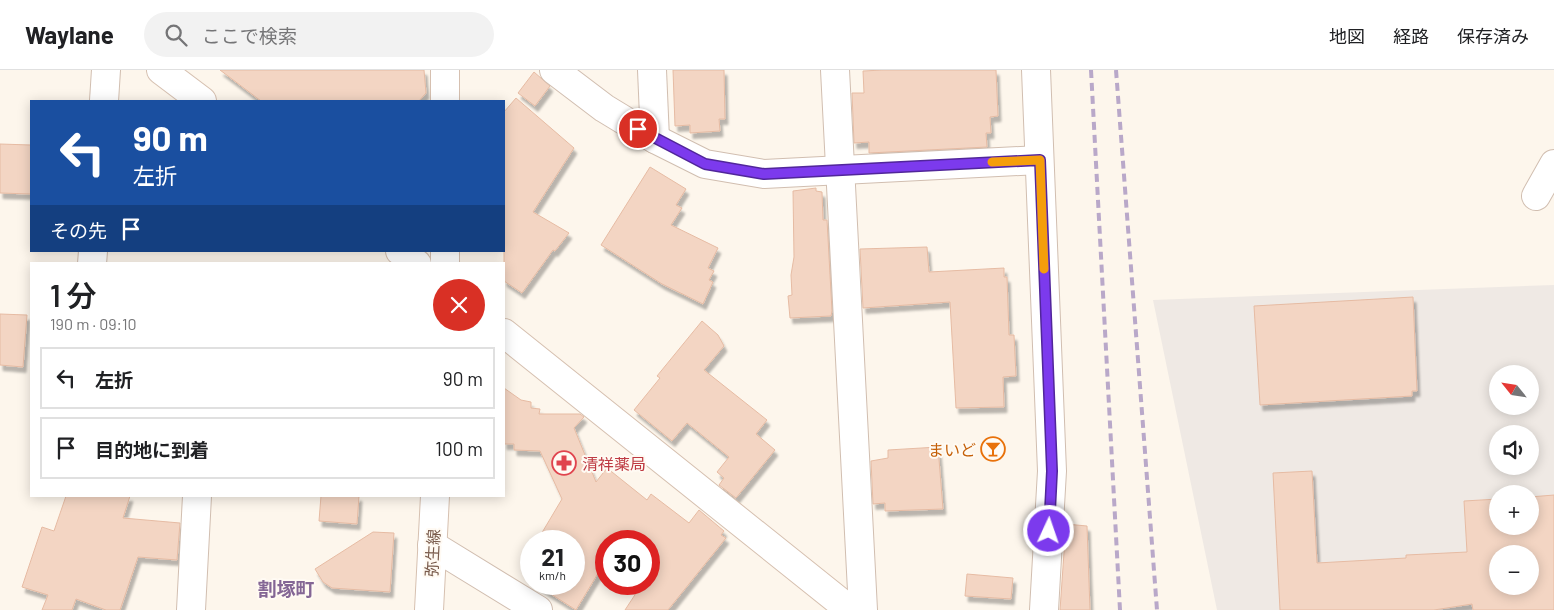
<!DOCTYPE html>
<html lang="ja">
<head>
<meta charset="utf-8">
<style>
  :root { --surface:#fff; --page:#f2f2f2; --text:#202124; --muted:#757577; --line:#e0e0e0 }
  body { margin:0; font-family:Barlow,"Noto Sans JP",sans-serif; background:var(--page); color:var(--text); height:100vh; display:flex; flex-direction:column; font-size:19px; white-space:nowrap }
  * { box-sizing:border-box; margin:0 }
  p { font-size:16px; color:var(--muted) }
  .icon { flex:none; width:28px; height:28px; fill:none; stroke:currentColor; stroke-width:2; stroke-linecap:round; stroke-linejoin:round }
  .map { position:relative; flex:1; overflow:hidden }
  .sheet { position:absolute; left:30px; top:192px; width:475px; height:235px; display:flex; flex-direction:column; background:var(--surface); border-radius:0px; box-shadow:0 2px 12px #0003 }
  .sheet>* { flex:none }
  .top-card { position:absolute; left:30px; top:30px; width:475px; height:152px; border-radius:0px; box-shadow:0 2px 12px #0003; background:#1a4fa0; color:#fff; overflow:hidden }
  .needle { width:32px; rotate:300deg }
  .buttons { position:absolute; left:1489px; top:295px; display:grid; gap:10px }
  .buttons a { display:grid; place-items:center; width:50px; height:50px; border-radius:50%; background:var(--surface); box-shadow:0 2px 12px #0003; font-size:25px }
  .speed { position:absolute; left:520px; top:460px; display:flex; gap:10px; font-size:25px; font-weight:700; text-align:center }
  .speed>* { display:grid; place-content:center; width:65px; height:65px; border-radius:50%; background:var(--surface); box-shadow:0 2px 12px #0003; line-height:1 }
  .speed small { font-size:12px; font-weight:400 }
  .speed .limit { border:8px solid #d22; background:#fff; color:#111 }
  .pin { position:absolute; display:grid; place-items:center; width:42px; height:42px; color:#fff; margin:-21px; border:2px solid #fff; border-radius:50%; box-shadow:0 1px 5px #0007 }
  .me { position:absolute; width:55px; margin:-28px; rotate:3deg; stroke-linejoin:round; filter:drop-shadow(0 0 4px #0008) }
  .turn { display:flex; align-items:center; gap:18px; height:105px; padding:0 20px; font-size:22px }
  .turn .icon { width:65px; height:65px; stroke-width:2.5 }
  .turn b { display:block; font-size:35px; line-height:42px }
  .then { display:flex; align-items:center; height:48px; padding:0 20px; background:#0003; gap:10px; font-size:19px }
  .round { display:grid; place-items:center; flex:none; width:52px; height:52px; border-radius:26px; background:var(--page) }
  .summary { display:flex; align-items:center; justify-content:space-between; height:85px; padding:0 20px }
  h1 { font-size:30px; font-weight:600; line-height:38px }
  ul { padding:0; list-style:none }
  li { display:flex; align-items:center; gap:15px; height:62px; margin:0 10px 8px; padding:0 10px; border:2px solid var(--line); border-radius:0px }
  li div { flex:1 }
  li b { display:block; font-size:19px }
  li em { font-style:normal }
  header { display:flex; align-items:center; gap:30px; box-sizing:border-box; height:70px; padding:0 25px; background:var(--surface); border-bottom:1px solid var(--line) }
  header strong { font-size:24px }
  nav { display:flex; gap:28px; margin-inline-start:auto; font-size:18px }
  .search { width:350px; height:45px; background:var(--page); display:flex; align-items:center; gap:12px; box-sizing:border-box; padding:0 18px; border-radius:28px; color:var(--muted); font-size:19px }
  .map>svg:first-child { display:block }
  .industrial { fill:#efe9e4; fill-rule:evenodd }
  .building { fill:#f3d5c3; stroke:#e6bba3; fill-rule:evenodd; filter:url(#shadow) }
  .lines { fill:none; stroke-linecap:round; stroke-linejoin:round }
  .street-casing { stroke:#d1beb0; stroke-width:30 }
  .secondary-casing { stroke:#d6c0b0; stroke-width:30 }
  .street { stroke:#fff; stroke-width:28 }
  .secondary { stroke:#fff; stroke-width:28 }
  .rail { stroke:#b9a8c9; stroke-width:4; stroke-dasharray:8 5; stroke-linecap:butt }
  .route-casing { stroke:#51269a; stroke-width:12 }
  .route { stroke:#7c3aed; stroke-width:9 }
  .slow { stroke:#f59e0b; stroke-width:9 }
  .labels { text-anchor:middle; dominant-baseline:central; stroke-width:4; stroke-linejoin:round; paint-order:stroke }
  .food-label { font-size:16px; fill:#c56008; stroke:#fffaf3; text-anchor:end }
  .health-label { font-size:16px; fill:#be3a42; stroke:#fffaf3; text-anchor:start }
  .street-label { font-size:16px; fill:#7a5c4d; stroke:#fffaf3 }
  .quarter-label { font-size:19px; font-weight:bold; fill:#846695; stroke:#fffaf3 }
</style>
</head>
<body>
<header>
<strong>Waylane</strong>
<div class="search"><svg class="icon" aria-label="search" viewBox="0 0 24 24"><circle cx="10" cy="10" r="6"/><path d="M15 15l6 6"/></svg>ここで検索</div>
<nav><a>地図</a><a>経路</a><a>保存済み</a></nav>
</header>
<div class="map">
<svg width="1554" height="540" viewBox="0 0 1554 540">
  <defs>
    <filter id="shadow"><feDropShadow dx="3" dy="5.5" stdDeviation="1" flood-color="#0004"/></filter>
  </defs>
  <rect width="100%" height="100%" fill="#fdf6ec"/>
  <path class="industrial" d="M1554 215V540H1217L1153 230ZM1498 304H1530V336H1498ZM1498 364H1530V396H1498ZM1498 424H1530V456H1498ZM1498 484H1530V516H1498Z"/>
  <g class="building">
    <path d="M220 0H424L426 23 419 31H261Z"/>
    <path d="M673 0H724L725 49H719L720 61 690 63V55L675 56Z"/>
    <path d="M883 0H996L998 46 990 47 991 63H986L987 77 869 83V72L854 73 852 23H864L863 1Z"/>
    <path d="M534 2 550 16 535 36 518 23Z"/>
    <path d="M516 28 574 78 533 142 569 163 555 181 553 180 522 223 504 211V42Z"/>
    <path d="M0 74 31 75V124L0 123Z"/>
    <path d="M650 97 686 119 676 135 682 138 671 155 718 178 708 198 714 201 709 210 713 212 703 234 662 214 601 175Z"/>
    <path d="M816 118V121L822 122 823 150H827L832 241 831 246 790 248 788 226 792 225 791 205 794 187 793 121Z"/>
    <path d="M927 177 929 202 1004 198V207H1007L1009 265H1014L1016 306 1003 307 1004 337 956 338 950 232 863 238 860 179Z"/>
    <path d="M1413 227 1417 321H1412V326L1260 335 1254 236Z"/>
    <path d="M0 244 27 245 23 297 0 295Z"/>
    <path d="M702 251 718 265 724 276 704 300 767 350 756 364 775 380 736 428 719 415 724 408 717 402 729 387 687 353 672 371 634 340 660 308 657 306Z"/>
    <path d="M504 318 521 330 531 332V338L540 339 539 344H580L584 347 574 358 596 412 607 398 647 430 651 424 689 453 699 440 724 461 721 465 726 468 668 540H625L642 514H649V471H606V490L576 540 535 514H574V471H537L562 429 540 381 514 380V374H504Z"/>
    <path d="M938 377 943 439 885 441V433L873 434 871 391 888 388V380Z"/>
    <path d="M1312 401 1317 493 1406 488V485L1467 482 1464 431 1498 429V456H1530V427L1554 425V540H1473L1472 534 1434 540H1280L1273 403ZM1498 484H1530V516H1498Z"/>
    <path d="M66 426H130L123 448 180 453 177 490 138 487 120 540H106L76 529 72 540H42L48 525 22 517 42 457 54 461Z"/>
    <path d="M321 426H359L357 454 319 451Z"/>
    <path d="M1066 454 1087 456 1090 540H1060Z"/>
    <path d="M373 462 394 463 390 522 332 518 323 512 315 499Z"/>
    <path d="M967 504 1013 508 1011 529 965 526Z"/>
  </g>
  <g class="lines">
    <g class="street-casing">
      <g id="street">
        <path d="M554 0 604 38 655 69 705 94 764 104 1039 90"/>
        <path d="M652 0 655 69"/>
        <path d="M835 0 863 540"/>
        <path d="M1036 0 1052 401 1044 540"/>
        <path d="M104 31 106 0"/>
        <path d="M1536 126 1554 94"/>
        <path d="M92 194 93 181"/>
        <path d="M432 475 538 540"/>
        <path d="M191 540 197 426"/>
      </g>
    </g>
    <g class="secondary-casing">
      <g id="secondary">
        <path d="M161 0 202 31"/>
        <path d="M445 31V0"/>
        <path d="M400 181 417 194"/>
        <path d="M445 181V194"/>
        <path d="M504 263 850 540"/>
        <path d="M429 540 435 426"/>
      </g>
    </g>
    <use href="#street" class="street"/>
    <use href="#secondary" class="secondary"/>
    <g class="rail">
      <path d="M1091 0 1120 540"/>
      <path d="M1116 0 1157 540"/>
    </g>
  </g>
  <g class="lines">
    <g class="route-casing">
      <path id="route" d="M638 59 705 94 764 104 1040 90 1052 401 1049 461"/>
    </g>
    <use href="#route" class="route"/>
    <path class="slow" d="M992 92 1040 90 1044 199"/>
  </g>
  <defs>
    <g id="bar-ring" transform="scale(1.25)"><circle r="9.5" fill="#fffaf3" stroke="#e8710a" stroke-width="1.5"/><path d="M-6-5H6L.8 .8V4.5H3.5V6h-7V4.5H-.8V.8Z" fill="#e8710a"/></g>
    <g id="pharmacy-ring" transform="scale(1.25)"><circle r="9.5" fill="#fffaf3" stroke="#e0444e" stroke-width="1.5"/><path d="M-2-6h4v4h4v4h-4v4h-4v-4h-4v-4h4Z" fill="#e0444e"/></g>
  </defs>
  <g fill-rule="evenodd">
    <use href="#bar-ring" x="993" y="379"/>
    <use href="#pharmacy-ring" x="564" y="393"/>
  </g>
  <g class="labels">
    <g class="food-label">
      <text x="976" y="379">まいど</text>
    </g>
    <g class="health-label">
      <text x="582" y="393">清祥薬局</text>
    </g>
    <g class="street-label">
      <text transform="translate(432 483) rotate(-87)">弥生線</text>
    </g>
    <g class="quarter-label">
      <text x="286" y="518">割塚町</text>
    </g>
  </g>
</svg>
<div class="buttons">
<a><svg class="needle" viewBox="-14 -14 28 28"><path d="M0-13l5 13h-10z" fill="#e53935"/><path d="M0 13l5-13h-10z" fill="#757577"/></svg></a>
<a><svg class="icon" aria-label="sound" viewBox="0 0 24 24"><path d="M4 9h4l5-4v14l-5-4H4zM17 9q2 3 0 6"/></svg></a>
<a>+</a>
<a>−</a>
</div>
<div class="speed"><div>21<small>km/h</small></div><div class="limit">30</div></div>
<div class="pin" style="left:638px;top:59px;background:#d93025"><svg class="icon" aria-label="arrive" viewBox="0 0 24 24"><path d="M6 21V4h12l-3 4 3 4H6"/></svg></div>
<svg class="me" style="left:1049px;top:461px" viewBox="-20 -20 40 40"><circle r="17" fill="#7c3aed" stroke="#fff" stroke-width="3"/><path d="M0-11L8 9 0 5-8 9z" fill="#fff"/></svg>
<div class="top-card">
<div class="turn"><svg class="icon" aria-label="left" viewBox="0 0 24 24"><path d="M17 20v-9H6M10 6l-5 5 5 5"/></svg><div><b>90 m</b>左折</div></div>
<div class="then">その先<svg class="icon" aria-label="arrive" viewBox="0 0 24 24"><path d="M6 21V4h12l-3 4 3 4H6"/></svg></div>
</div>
<section class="sheet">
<div class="summary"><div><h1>1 分</h1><p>190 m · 09:10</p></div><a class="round" style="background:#d93025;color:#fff"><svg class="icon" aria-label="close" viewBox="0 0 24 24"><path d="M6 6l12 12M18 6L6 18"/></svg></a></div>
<ul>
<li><svg class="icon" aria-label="left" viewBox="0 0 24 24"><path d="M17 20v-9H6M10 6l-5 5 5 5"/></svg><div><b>左折</b></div><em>90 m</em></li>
<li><svg class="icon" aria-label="arrive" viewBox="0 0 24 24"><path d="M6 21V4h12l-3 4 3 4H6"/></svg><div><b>目的地に到着</b></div><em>100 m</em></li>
</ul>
</section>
</div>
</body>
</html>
